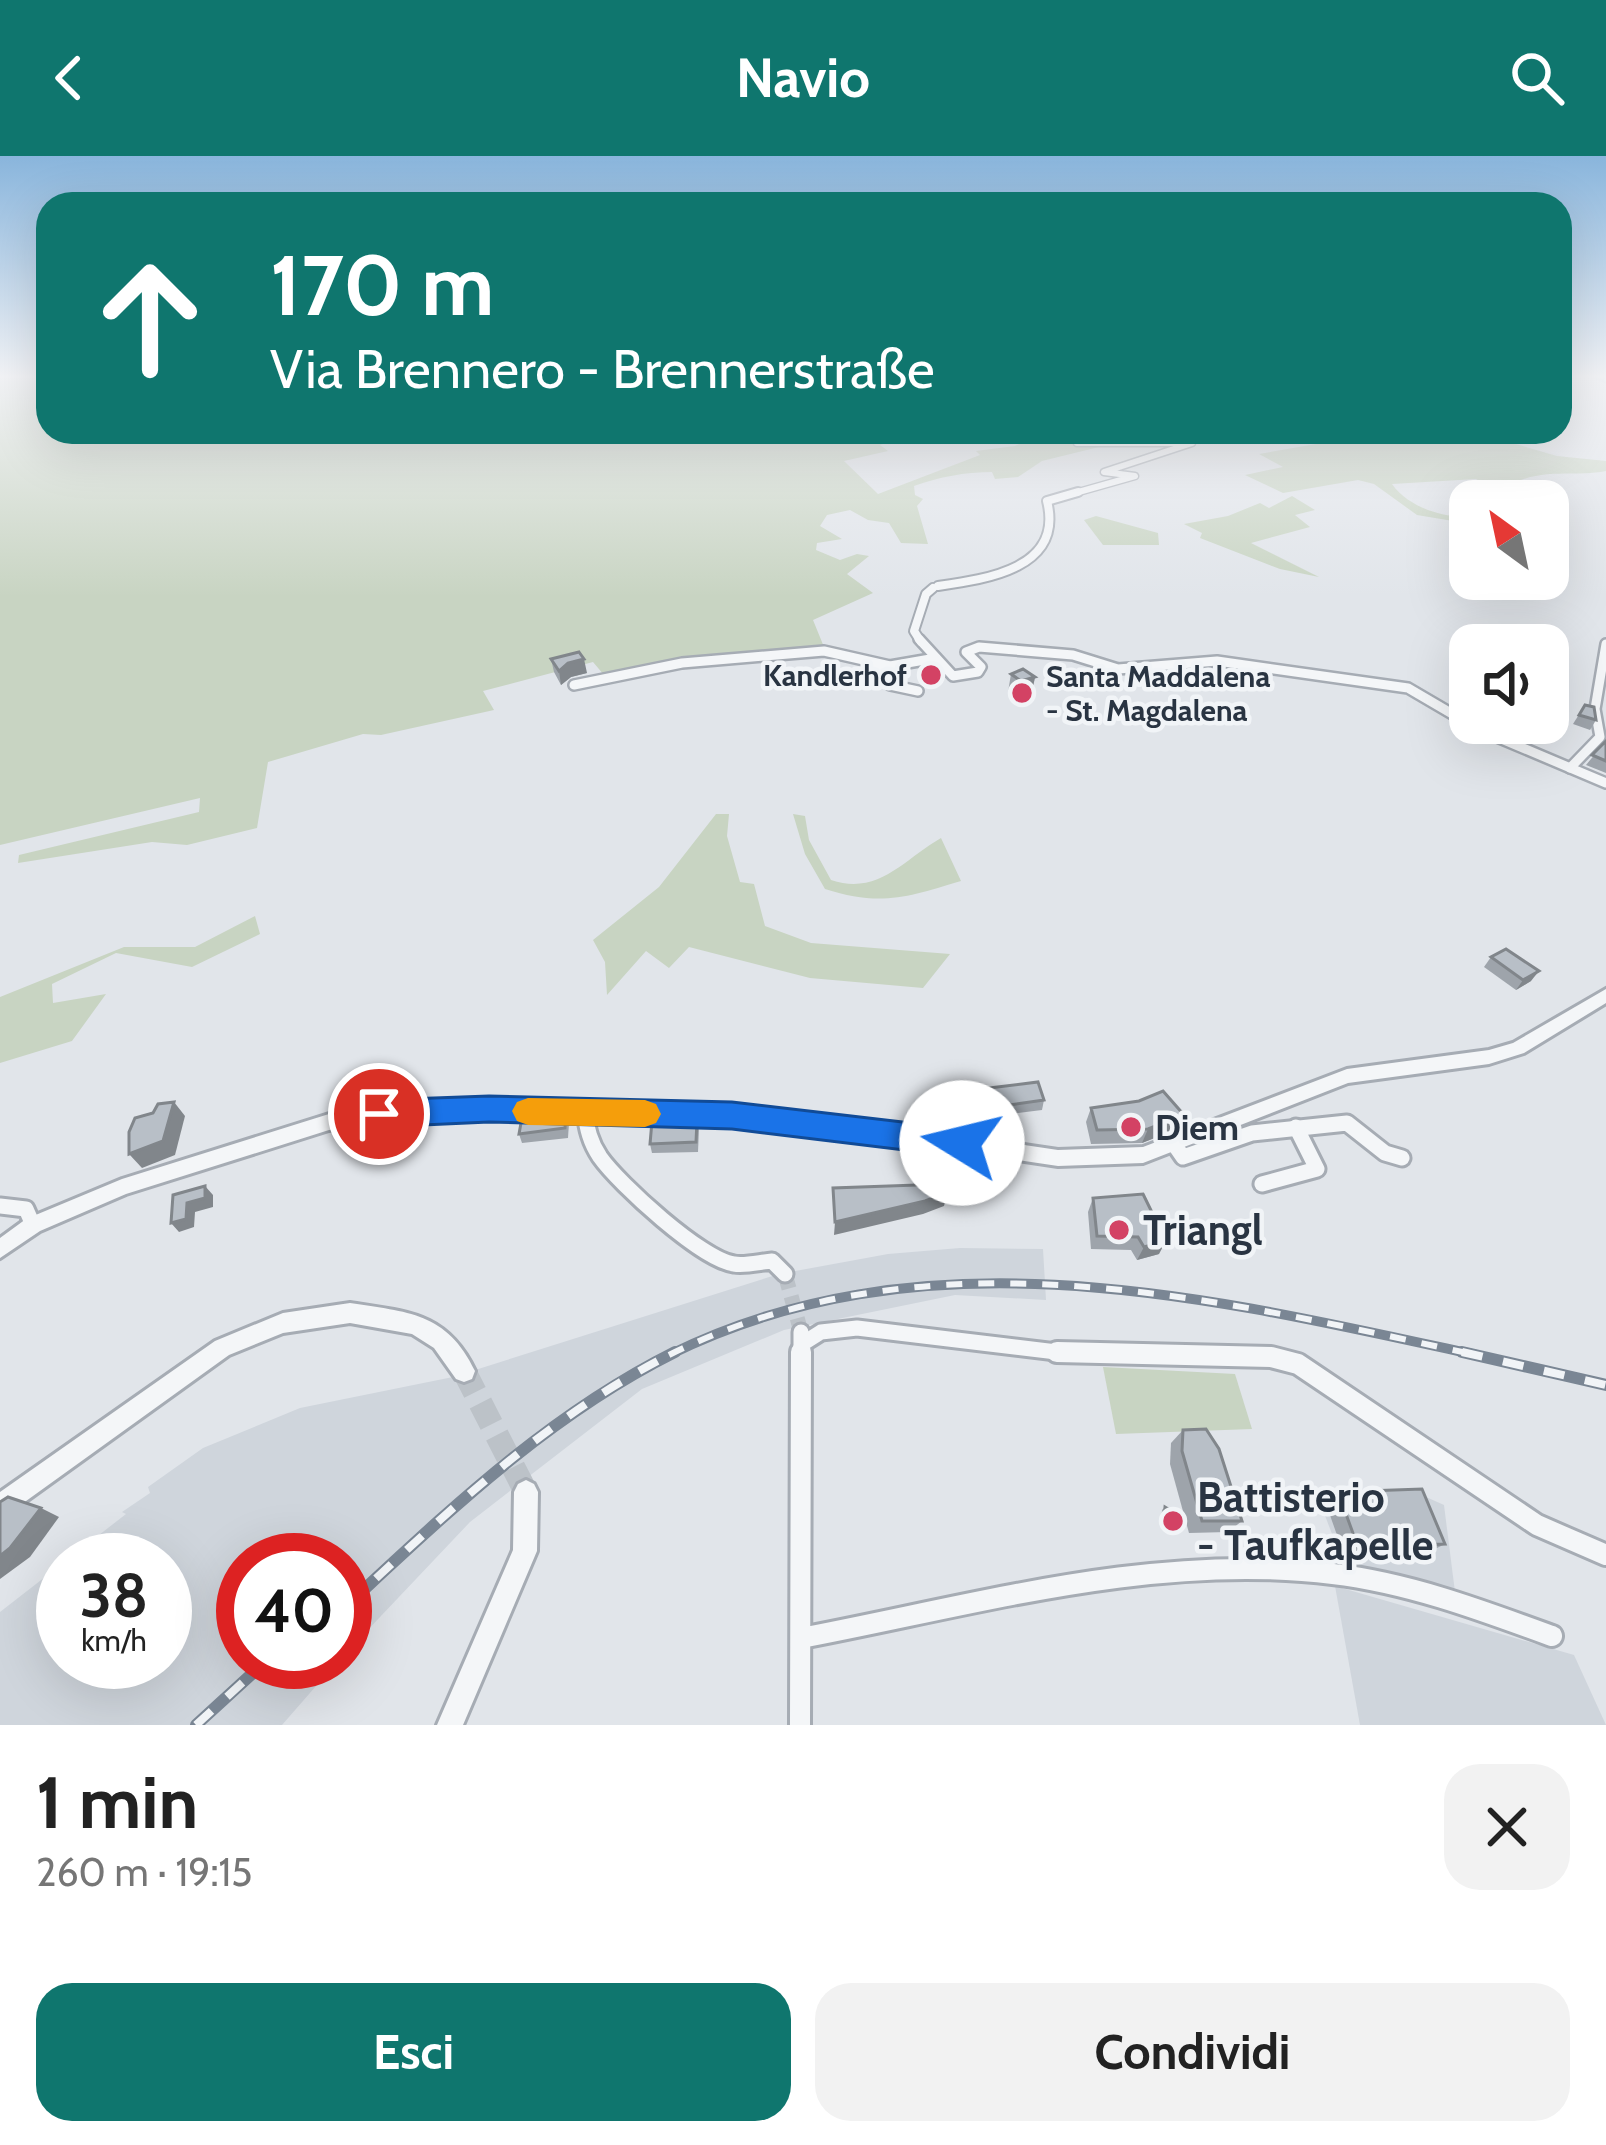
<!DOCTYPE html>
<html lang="it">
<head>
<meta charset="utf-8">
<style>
  :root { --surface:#fff; --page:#f2f2f2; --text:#222; --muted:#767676; --accent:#0f766e }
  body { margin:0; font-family:Cabin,sans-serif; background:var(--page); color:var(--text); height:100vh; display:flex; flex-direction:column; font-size:45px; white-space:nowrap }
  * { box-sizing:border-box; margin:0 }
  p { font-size:39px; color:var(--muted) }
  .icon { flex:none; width:66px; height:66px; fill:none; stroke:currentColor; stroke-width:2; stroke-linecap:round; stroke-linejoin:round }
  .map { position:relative; height:1569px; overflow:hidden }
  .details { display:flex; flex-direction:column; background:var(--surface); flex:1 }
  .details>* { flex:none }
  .top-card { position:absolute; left:36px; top:36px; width:1536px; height:252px; border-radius:36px; box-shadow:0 12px 48px #0002; background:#0f766e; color:#fff; overflow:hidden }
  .needle { width:78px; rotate:327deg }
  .tools { position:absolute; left:1449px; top:324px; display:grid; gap:24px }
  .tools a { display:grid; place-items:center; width:120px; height:120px; border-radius:24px; background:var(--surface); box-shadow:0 12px 48px #0002; font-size:60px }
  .speed { position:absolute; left:36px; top:1377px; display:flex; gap:24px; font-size:60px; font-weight:700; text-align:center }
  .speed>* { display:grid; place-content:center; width:156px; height:156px; border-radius:50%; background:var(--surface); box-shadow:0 12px 48px #0002; line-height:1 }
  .speed small { font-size:30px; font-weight:400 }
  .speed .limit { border:18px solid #d22; background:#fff; color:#111 }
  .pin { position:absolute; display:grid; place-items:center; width:102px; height:102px; color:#fff; margin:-51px; border:6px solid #fff; border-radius:50%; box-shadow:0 3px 12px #0007 }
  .me { position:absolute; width:132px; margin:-66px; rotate:279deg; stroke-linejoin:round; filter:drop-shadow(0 0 9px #0008) }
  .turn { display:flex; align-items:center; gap:42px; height:252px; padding:0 36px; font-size:54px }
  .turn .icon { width:156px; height:156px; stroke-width:2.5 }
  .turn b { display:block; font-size:84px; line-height:102px }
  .round { display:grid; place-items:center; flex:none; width:126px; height:126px; border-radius:36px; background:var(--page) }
  .summary { display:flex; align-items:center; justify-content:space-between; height:204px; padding:0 36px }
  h1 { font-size:72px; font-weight:700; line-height:90px }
  .primary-button { display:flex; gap:24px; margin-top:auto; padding:24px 36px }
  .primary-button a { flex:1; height:138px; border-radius:36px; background:var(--accent); color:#fff; font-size:48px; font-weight:700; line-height:138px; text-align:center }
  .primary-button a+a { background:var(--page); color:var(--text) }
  header { display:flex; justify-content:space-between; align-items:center; height:156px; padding:0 36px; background:var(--accent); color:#fff; font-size:54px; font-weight:700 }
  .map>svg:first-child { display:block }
  .built { fill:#cfd5dc; fill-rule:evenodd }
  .green { fill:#c8d4c2 }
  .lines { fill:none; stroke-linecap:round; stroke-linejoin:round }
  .stream { stroke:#9bb6cb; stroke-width:3 }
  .minor-tunnel { stroke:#bcc2c8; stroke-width:15; stroke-dasharray:15 8; stroke-linecap:butt }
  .tertiary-tunnel { stroke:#bcc2c8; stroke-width:24; stroke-dasharray:24 12; stroke-linecap:butt }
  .minor-far4-casing { stroke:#a6acb4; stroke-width:9 }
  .minor-far3-casing { stroke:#a6acb4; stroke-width:12 }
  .minor-far2-casing { stroke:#a6acb4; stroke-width:14 }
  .minor-far1-casing { stroke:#a6acb4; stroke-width:21 }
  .minor-casing { stroke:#a6acb4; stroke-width:26 }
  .tertiary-casing { stroke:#a6acb4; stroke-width:6 }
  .minor-far4 { stroke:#f4f6f8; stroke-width:6 }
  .minor-far3 { stroke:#f4f6f8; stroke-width:8 }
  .minor-far2 { stroke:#f4f6f8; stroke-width:9 }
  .minor-far1 { stroke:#f4f6f8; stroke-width:15 }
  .minor { stroke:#f4f6f8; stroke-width:20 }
  .tertiary { fill:#f4f6f8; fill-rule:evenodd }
  .rail-far1-casing { stroke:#7a8694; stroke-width:10 }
  .rail-casing { stroke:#7a8694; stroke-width:12 }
  .rail-far1 { stroke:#f1f4f7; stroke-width:6; stroke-dasharray:16; stroke-linecap:butt }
  .rail { stroke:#f1f4f7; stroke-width:8; stroke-dasharray:21; stroke-linecap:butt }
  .wall { fill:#9ea4ab }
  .shaded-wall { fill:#81868b }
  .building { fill:#b8bfc7; stroke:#81868b; stroke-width:3 }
  .route { fill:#1a73e8; stroke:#114b97; stroke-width:3 }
  .slow { fill:#f59e0b }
  .poi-dot { fill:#d34264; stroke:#f1f4f7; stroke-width:4.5 }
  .labels { text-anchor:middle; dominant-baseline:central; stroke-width:9; stroke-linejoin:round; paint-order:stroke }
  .far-poi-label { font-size:30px; font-weight:bold; fill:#293442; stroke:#f1f4f7; text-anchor:end }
  .poi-label { font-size:36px; font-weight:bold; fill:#293442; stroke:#f1f4f7; text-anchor:start }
  .near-poi-label { font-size:42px; font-weight:bold; fill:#293442; stroke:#f1f4f7; text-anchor:start }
</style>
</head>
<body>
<header><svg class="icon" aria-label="back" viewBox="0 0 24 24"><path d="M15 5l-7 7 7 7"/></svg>Navio<svg class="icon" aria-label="search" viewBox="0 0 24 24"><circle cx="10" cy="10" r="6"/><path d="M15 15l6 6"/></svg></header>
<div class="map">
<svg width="1606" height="1569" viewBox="0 0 1606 1569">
  <rect width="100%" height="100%" fill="#e1e5ea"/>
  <g class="built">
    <path d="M960 1092 1043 1093 1046 1144 955 1139 784 1174 642 1233 470 1366 345 1498V1404H243V1506H337L282 1569H0V1456L126 1358 122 1356 150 1337 148 1331 203 1292 300 1252 453 1221 779 1118 888 1098ZM63 1404H165V1506H63Z"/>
    <path d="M1408 1333 1444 1349 1455 1436 1345 1412 1316 1336Z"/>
    <path d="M1335 1430 1574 1499 1606 1569H1360Z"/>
  </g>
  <g class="green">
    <path d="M0 221H48V276H917L880 289 888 295 844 305 878 338 980 299 976 295 1015 290 1045 276H1121L1079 280 1075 287 1099 291 1042 305 1018 321 995 323 992 316C964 316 940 321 914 330L915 339 923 343 917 350 928 388 901 387 889 367 868 364 850 354 827 359 820 370 842 383 817 387 816 394 840 404 857 398 869 400 847 418 873 437 813 464 824 491 693 500 604 519 593 506 483 535 494 554 381 579 363 578 268 606 257 672 187 689 152 686 18 707 19 699 199 656 200 642 0 689Z"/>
    <path d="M1296 276H1311L1324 284 1365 280 1363 286 1474 276 1557 300 1606 305V315C1576 321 1551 313 1521 324L1543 328 1494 334 1476 323 1392 328C1407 350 1443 363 1470 360V367H1465L1417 359 1374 328 1358 324 1283 337 1245 319 1283 311 1259 298 1316 288Z"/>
    <path d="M1292 340 1315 354 1295 359 1310 371 1251 387 1319 421 1280 413 1200 382 1202 377 1184 368 1228 360 1260 347 1269 352Z"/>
    <path d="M1096 360 1158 377 1159 389H1103L1084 364Z"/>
    <path d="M716 658H729L727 680 740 726 754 728 765 770 811 787 950 798 923 832 810 822 689 791 669 812 646 795 607 839 605 806 593 784 659 731Z"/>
    <path d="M793 658 805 660 809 684 831 724C879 740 904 703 941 682L961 725C908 741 880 751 825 733L805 698Z"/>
    <path d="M255 760 260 778 192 811 116 797 52 828 53 847 106 838 72 885 0 907V841L124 791H195Z"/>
    <path d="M1103 1211 1235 1218 1252 1273 1116 1278Z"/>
  </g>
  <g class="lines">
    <path class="stream" d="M1594 221 1606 226"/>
    <path class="minor-tunnel" d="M785 1118 801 1176"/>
    <path class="tertiary-tunnel" d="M464 1215 526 1336"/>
    <g class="minor-far4-casing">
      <path id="minor-far4" d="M1068 339 1135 320 1104 316 1192 287H1077L1126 276"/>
    </g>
    <g class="minor-far3-casing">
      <g id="minor-far3">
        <path d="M938 430C988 423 1064 412 1047 345L1078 336"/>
        <path d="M921 486 914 475 926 438 933 432"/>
      </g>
    </g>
    <g class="minor-far2-casing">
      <g id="minor-far2">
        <path d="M919 483 953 520 978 516 981 511 966 496 979 491 1073 499 1118 513 1217 505 1408 532 1478 573 1606 627"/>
        <path d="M873 507 890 529 918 535"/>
        <path d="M574 529 682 507 824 495 890 510 936 502"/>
        <path d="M1570 612 1600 581 1595 553 1606 488"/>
      </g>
    </g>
    <g class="minor-far1-casing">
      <g id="minor-far1">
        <path d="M585 956C587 973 590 986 600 1001 619 1028 702 1104 734 1108 745 1110 760 1106 772 1105L785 1118"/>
        <path d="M1174 988 1183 1001 1252 977 1347 967 1385 997 1402 1002"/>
        <path d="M1262 1028 1317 1013 1296 971"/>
        <path d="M0 1050 26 1053 33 1069"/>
        <path d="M802 1188 821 1176 857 1172 1073 1198 1144 1199"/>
        <path d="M801 1199V1176"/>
      </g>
    </g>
    <g class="minor-casing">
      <g id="minor">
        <path d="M1057 1196 1271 1201 1298 1208 1537 1369 1606 1399"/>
        <path d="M801 1482C975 1449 1155 1396 1333 1418 1409 1427 1481 1454 1552 1480"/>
        <path d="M800 1569 801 1196"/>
      </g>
    </g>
    <g class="tertiary-casing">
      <g id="tertiary">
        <path d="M1606 833V847L1524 897 1489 908 1348 927 1143 1007 1058 1010 813 974 732 966 489 960 379 965 329 974 126 1038 40 1075 0 1102V1082L26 1063 122 1023 329 958 379 951 489 946 732 952 813 958 1058 994 1143 991 1347 913 1489 894 1513 887Z"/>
        <path d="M350 1147C407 1156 447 1156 475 1215L472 1223 464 1226 456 1223 434 1192 412 1178 350 1167 283 1177 229 1199 8 1358 0 1362V1336L215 1185 283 1157Z"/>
        <path d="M526 1324 534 1328 538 1336 537 1395 463 1569H437L513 1394 514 1336 518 1328Z"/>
      </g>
    </g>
    <use href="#minor-far4" class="minor-far4"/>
    <use href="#minor-far3" class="minor-far3"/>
    <use href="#minor-far2" class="minor-far2"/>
    <use href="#minor-far1" class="minor-far1"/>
    <use href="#minor" class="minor"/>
    <use href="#tertiary" class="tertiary"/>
    <g class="rail-far1-casing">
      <path id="rail-far1" d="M669 1199C926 1072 1210 1141 1476 1199"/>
    </g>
    <g class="rail-casing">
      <g id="rail">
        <path d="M1462 1196 1606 1229"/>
        <path d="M345 1451C449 1355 547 1260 675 1196"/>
        <path d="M196 1569 265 1506"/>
      </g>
    </g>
    <use href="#rail-far1" class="rail-far1"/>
    <use href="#rail" class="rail"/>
  </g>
  <g class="wall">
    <path d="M551 503 587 517 571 521 561 529 554 516Z"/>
    <path d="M1011 518 1035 521 1031 540 1018 544 1008 536Z"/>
    <path d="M1585 549 1596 564 1590 574 1573 568Z"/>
    <path d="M1606 585V617L1586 609Z"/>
    <path d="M1491 801 1531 825 1516 834 1484 811Z"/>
    <path d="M989 932 1044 944 1042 954 994 960 987 942Z"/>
    <path d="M1091 952 1184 959 1177 973 1142 987 1091 988 1086 966Z"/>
    <path d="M569 967 568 982 522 987 519 978Z"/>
    <path d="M699 973 698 996 652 997 650 988Z"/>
    <path d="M1093 1042 1159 1098 1137 1104 1131 1094 1091 1093 1088 1056Z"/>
    <path d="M1183 1274 1242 1365 1228 1376 1189 1377 1170 1308 1171 1287Z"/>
    <path d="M1338 1336 1445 1388 1429 1396 1344 1399 1325 1345Z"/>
    <path d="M1165 1351 1174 1370 1171 1373 1161 1367 1162 1354Z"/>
  </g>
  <g class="shaded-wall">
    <path d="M584 503 587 517 571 521 561 529 559 515 568 507Z"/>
    <path d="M1035 521 1031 540 1018 544 1021 525Z"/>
    <path d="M1539 815 1531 825 1516 834 1523 824Z"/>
    <path d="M174 946 185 960 175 999 142 1012 129 998Z"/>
    <path d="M1184 959 1177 973 1142 987 1148 973Z"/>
    <path d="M205 1030 213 1039V1051L195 1056 194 1071 179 1076 171 1067 187 1047Z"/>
    <path d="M947 1037 944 1050 923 1058 834 1079 835 1066Z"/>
    <path d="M1166 1085 1159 1098 1137 1104 1144 1091Z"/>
    <path d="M41 1352 59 1361 30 1401 0 1423V1400Z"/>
  </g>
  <g class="building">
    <path d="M579 496 584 503 568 507 559 515 551 503Z"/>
    <path d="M1023 513 1035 521 1021 525 1011 518Z"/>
    <path d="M1585 549 1594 551 1596 564 1579 559Z"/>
    <path d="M1606 585V605L1592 599Z"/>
    <path d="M1506 793 1539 815 1523 824 1491 801Z"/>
    <path d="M1038 926 1044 944 996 951 989 932Z"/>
    <path d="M1163 935 1184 959 1148 973 1097 974 1091 952 1139 945Z"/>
    <path d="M174 946 163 985 129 998V976L135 962 153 957 158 948Z"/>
    <path d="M523 956 566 958 565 972 519 978Z"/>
    <path d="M697 964 696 986 650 988 652 965Z"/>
    <path d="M945 1028 947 1037 925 1045 835 1066 833 1032Z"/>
    <path d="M205 1030V1042L187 1047 186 1063 171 1067 173 1039Z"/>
    <path d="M1143 1038 1166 1085 1144 1091 1138 1081 1097 1080 1093 1042Z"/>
    <path d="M1206 1273 1219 1293 1242 1365H1202L1182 1295 1183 1274Z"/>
    <path d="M1422 1333 1445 1388 1358 1391 1338 1336Z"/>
    <path d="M8 1341 41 1352 10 1392 0 1400V1346Z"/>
    <path d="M1165 1351 1180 1360 1174 1370 1164 1364Z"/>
  </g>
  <linearGradient id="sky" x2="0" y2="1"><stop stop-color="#89b5dc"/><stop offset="0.5" stop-color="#f2f3f6"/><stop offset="1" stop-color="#f2f3f6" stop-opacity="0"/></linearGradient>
  <rect width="1606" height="441" fill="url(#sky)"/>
  <path class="route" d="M489 940 732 946 962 973 973 977 978 987 973 997 962 1001 732 973 489 966 379 971 368 967 363 958 368 948 379 944Z"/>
  <path class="slow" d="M528 942 645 944 656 948 661 958 656 967 645 971 528 969 517 965 512 955 517 946Z"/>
  <g class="poi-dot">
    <circle cx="931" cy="519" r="12"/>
    <circle cx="1022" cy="537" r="12"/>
    <circle cx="1131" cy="971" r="12"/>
    <circle cx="1119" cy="1074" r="12"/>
    <circle cx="1173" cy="1365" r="12"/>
  </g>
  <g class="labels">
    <g class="far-poi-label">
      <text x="907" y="519">Kandlerhof</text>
      <text x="1046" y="520" text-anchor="start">Santa Maddalena<tspan x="1046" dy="34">- St. Magdalena</tspan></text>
    </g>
    <g class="poi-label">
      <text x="1155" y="971">Diem</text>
    </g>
    <g class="near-poi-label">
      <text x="1143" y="1074">Triangl</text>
      <text x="1197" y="1341">Battisterio<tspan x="1197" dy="48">- Taufkapelle</tspan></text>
    </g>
  </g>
</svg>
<div class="tools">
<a><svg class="needle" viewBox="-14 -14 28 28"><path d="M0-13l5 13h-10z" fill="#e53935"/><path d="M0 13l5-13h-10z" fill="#767676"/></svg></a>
<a><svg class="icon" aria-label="sound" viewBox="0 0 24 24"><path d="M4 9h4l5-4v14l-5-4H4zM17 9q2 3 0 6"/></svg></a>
</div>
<div class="speed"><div>38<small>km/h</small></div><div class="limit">40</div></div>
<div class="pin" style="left:379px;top:958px;background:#d93025"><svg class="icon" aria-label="arrive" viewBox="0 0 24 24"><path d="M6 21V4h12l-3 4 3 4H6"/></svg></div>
<svg class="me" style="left:962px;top:987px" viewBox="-20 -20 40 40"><circle r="19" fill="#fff"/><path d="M0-13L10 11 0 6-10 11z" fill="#1a73e8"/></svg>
<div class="top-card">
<div class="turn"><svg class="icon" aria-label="ahead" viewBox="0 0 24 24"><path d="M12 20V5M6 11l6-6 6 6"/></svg><div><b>170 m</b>Via Brennero - Brennerstraße</div></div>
</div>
</div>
<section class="details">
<div class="summary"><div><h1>1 min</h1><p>260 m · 19:15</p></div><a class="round"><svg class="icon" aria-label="close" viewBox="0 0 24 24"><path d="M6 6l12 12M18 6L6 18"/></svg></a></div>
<div class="primary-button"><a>Esci</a><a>Condividi</a></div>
</section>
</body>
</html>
